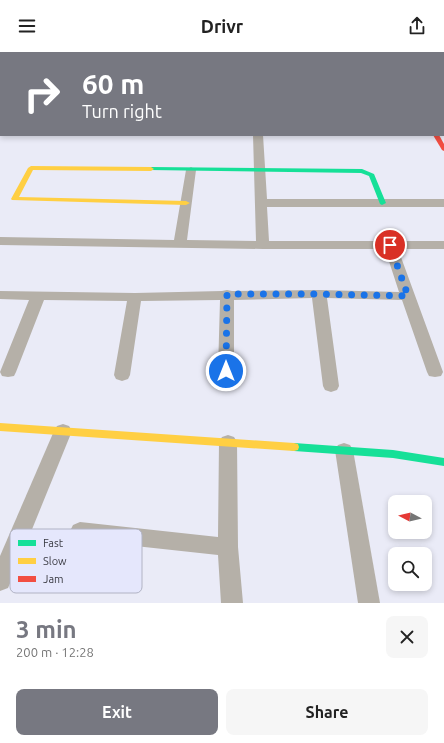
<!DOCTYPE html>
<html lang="en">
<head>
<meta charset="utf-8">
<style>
  :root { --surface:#fff; --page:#f6f6f6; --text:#222; --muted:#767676; --accent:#777881 }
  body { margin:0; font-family:Ubuntu,sans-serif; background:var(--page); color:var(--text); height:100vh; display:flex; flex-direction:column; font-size:15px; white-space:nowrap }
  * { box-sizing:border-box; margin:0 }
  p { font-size:13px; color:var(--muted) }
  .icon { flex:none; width:22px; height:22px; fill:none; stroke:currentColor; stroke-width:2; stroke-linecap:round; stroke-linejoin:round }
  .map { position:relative; height:551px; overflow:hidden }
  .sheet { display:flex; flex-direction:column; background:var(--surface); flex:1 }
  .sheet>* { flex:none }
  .banner { position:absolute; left:0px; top:0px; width:444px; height:84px; box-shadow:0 2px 6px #0003; background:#777881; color:#fff; overflow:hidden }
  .needle { width:26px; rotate:277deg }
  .tools { position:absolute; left:388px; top:443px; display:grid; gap:8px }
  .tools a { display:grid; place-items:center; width:44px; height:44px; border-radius:8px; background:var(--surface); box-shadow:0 2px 6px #0003; font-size:20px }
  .pin { position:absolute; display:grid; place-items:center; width:34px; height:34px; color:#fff; margin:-17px; border:2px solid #fff; border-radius:50%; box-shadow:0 1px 4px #0007 }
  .me { position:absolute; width:44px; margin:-22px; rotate:0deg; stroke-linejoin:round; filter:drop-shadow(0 0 3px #0008) }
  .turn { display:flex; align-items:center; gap:14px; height:84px; padding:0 16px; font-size:18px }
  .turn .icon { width:52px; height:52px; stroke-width:2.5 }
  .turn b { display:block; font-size:28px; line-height:34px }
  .round { display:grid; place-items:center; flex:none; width:42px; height:42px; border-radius:8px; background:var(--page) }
  .headline { display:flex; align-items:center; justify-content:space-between; height:68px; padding:0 16px }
  h1 { font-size:24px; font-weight:600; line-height:30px; color:var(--accent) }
  .cta { display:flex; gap:8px; margin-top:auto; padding:8px 16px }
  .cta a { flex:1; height:46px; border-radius:8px; background:var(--accent); color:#fff; font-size:16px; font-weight:600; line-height:46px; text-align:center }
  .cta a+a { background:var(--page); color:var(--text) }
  header { display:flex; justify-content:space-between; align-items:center; height:52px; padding:0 16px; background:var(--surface); font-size:18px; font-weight:600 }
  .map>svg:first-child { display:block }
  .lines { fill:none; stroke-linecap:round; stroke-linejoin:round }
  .street { fill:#b5b0a8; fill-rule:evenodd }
  .fast { fill:#16e098; fill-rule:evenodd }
  .slow { fill:#ffcf43; fill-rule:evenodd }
  .jam { fill:#f24e42; fill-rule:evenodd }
  .route { stroke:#1a73e8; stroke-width:7; stroke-dasharray:0 12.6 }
  .key { fill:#e5e7fc; stroke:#b1b3c4; stroke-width:1 }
  .key-label { font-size:11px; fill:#393a42 }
</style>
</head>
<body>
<header><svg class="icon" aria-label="menu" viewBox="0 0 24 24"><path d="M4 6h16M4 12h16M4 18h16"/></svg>Drivr<svg class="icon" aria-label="share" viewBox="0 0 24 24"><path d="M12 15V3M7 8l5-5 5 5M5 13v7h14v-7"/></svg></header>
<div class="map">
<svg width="444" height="551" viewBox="0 0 444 551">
  <rect width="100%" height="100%" fill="#eaebf7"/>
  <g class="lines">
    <g class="street">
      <path d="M21 0H45L46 1H22Z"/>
      <rect x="212" y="0" width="8" height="1"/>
      <path d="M366 0H376L377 1H367Z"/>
      <path d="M1 35V41L0 42V36Z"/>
      <path d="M253 83H263L267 147H444V155H267L269 189H444V197H398L443 320 441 324 435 325 429 324 427 320 402 248 327 246 339 334 337 338 331 340 325 338 323 334 312 246 234 248V319L232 323 226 324 220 323 218 319 220 248 141 249 130 323 128 327 122 329 116 327 114 323 127 249 44 248 16 320 14 324 8 325 2 324 0 320 29 248 0 247V239L135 241 222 239 227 238 232 239 319 238 399 240 385 197H263L0 193V185L174 188 186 118 191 115 196 118 187 188 256 189Z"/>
      <path d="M63 372 69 374 72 379 11 529 8 536 0 539V504L54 379 57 374Z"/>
      <path d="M228 383 234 385 237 390 238 495 243 551H221L218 503 80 488 73 485 70 479 73 473 80 470 218 485 219 390 222 385Z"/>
      <path d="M344 391 350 393 353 398 380 551H358L335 398 338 393Z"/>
    </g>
    <g class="fast">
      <path d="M151 115 362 117 374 122 386 151 382 153 380 152 369 124 361 121 149 118 148 117Z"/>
      <path d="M294 391 393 398 444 406V414L393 406 294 399 290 398 289 395 290 392Z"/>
    </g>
    <g class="slow">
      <rect x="389" y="0" width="4" height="1"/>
      <path d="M31 114 151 115 154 117 151 119 33 118 19 145 186 149 190 151 186 153 12 148 11 147 28 116Z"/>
      <path d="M0 371 294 391 298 392 299 395 298 398 294 399 0 379Z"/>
    </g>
    <g class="jam">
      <rect x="0" y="78" width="1" height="4"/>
      <path d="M433 83H439L444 92V99L442 98Z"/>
    </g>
  </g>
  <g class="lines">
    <path class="route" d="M226 319 227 242H319L408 244 390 193"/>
  </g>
  <rect x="10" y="477" width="132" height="64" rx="6" class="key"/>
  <rect x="18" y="488" width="18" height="6" fill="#16e098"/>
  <rect x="18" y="506" width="18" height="6" fill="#ffcf43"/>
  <rect x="18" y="524" width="18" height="6" fill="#f24e42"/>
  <g class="key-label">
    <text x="43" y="495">Fast</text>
    <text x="43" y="513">Slow</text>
    <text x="43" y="531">Jam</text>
  </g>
</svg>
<div class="tools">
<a><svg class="needle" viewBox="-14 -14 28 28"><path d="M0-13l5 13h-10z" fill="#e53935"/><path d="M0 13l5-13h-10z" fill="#767676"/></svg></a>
<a><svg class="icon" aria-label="search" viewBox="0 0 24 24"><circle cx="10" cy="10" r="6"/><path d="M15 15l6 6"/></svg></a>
</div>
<div class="pin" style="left:390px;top:193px;background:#d93025"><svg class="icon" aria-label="arrive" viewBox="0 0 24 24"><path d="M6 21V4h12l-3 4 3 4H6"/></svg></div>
<svg class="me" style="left:226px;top:319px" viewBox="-20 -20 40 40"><circle r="17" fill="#1a73e8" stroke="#fff" stroke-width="3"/><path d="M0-11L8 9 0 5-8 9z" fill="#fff"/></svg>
<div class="banner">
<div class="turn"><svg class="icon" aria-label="right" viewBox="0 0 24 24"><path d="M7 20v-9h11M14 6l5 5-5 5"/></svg><div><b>60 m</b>Turn right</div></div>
</div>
</div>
<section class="sheet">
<div class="headline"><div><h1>3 min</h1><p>200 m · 12:28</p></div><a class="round"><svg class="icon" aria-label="close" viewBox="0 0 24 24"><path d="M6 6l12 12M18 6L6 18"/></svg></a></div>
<div class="cta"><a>Exit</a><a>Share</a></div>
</section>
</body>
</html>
